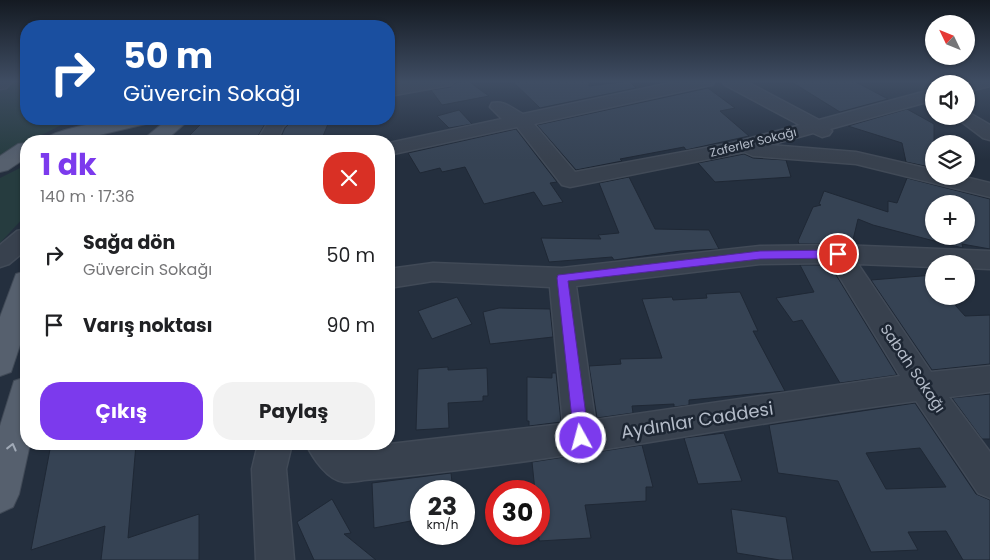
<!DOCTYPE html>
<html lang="tr">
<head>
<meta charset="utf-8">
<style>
  :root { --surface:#fff; --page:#f2f2f2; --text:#202124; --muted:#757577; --accent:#7c3aed }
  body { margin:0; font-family:Poppins,sans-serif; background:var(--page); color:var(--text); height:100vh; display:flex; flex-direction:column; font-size:19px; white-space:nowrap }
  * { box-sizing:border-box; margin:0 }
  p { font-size:16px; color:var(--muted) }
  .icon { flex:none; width:28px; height:28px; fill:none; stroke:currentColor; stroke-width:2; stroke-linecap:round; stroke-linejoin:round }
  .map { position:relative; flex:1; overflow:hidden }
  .drawer { position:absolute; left:20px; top:135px; width:375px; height:315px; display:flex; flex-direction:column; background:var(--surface); border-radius:20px; box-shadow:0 1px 4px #0004 }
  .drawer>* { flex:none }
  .top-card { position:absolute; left:20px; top:20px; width:375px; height:105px; border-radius:20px; box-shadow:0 1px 4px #0004; background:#1a4fa0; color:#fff; overflow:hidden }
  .needle { width:32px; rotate:313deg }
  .fabs { position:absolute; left:925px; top:15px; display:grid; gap:10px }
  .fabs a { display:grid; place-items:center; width:50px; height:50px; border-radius:50%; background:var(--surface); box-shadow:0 1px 4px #0004; font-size:25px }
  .speed { position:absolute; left:410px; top:480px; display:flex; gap:10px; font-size:25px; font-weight:700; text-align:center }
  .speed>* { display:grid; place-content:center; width:65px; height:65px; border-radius:50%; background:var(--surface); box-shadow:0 1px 4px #0004; line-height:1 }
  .speed small { font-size:12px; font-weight:400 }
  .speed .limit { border:8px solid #d22; background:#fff; color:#111 }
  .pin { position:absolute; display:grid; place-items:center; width:42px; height:42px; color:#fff; margin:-21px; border:2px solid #fff; border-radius:50%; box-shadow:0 1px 5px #0007 }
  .me { position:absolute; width:55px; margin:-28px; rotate:353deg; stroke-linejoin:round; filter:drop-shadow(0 0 4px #0008) }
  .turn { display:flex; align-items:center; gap:18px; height:105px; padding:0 20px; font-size:22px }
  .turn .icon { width:65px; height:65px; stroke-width:2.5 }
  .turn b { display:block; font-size:35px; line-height:42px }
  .round { display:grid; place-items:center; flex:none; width:52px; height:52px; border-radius:20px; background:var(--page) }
  .overview { display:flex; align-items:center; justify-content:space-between; height:85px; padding:0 20px }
  h1 { font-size:30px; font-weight:700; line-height:38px; color:var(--accent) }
  .action { display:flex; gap:10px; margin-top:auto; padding:10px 20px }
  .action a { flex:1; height:58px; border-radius:20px; background:var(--accent); color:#fff; font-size:20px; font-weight:700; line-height:58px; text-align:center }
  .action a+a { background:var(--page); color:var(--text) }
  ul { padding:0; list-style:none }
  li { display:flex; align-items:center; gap:15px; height:70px; padding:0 20px }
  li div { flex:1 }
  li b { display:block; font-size:19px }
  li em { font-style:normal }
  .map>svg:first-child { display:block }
  .green { fill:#263c3f }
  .building { fill:#364354; stroke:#1f2835; fill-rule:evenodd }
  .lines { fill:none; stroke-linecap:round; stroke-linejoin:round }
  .minor-casing { stroke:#414a57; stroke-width:3 }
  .major-casing { stroke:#414a57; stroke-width:2 }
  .minor { fill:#38414e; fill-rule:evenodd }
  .major { fill:#56606e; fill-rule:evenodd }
  .oneway { stroke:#a1aab7 }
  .route { fill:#7c3aed; stroke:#51269a }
  .labels { text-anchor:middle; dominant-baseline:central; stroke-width:5; stroke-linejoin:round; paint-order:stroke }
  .far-street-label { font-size:12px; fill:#b4bcc9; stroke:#1d2633 }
  .street-label { font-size:15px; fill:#b4bcc9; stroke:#1d2633 }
  .near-street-label { font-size:18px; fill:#b4bcc9; stroke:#1d2633 }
</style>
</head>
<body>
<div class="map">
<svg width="990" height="560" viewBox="0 0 990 560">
  <rect width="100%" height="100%" fill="#242f3e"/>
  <g class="green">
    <path d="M0 81H26V119H73L30 141H26V143L0 157Z"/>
    <path d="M26 165V215L0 243V178Z"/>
  </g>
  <g class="building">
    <path d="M464 81H468L489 96 442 105 431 90 451 87 455 83Z"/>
    <path d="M512 81H589V86L629 81 636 88 540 108Z"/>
    <path d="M790 81H854L888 99 840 112Z"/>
    <path d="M708 88 735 108 720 111 749 136 686 150 684 147 620 159 622 161 576 170 537 125Z"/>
    <path d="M907 109 934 124V168L906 162 902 143 848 126Z"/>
    <path d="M459 110 472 124 449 128 437 116Z"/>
    <path d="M206 119H268L255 141H184Z"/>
    <path d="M294 119H330L321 141H279L285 128Z"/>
    <path d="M516 129 557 182 550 183 563 202 543 206 534 192 484 204 465 167 442 172 440 168 420 173 408 153Z"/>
    <path d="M744 154 753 158 786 160 791 177 715 182 698 163Z"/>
    <path d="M629 177 655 229 709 230 719 249 681 251 614 260 612 257 549 262 541 238 601 239 598 235 619 233 599 183Z"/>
    <path d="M907 178 990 199V249L962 244 963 248 942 243 873 225 858 219 852 244H799L798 241 813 207 821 205 819 204 824 191 888 212V201L897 203ZM934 204H966V236H934Z"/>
    <path d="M800 265H830L897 375 840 383 802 320 793 322 776 298 814 292Z"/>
    <path d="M934 275V296H947L965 316 990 315V364L932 370 871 280Z"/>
    <path d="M740 292 758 331H753L785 391 689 400V405L674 407V404L632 406 633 413 597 418 589 366 621 364 620 359 662 358 642 299 672 297 673 300 707 298 706 294Z"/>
    <path d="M457 297 472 324 432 339 418 311Z"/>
    <path d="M499 308 550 309 553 337 490 344 483 312Z"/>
    <path d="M448 367V370L487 368 488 396H483V401L448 403 449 428 416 430 418 369Z"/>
    <path d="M552 373H556L561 422 529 426V421H527V377L552 378Z"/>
    <path d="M990 394V439H982L952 398Z"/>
    <path d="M915 403 976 494 990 500V560H963L946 531 908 532 918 550 871 552 838 481 778 473 769 425ZM920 448 946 487 886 489 866 453Z"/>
    <path d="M724 433 742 481 698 484 684 438Z"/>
    <path d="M51 444H136L128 538 199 514V560H101L105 526 31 550Z"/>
    <path d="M642 445 653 487H646V501L585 505 591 538 539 541V491H535L532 462Z"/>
    <path d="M451 473 453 491H421V519L374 528 372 483Z"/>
    <path d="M332 499 351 533 344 534 376 560H314L297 522Z"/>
    <path d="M731 509 786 517 793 560H780L737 553Z"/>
  </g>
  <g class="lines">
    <g class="minor-casing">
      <g id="minor">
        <path d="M0 81H12L6 88 0 89Z"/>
        <path d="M414 81H454L451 85 445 86 389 96V86Z"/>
        <path d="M680 81H715L712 85 706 86 534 124 575 172 732 143 800 125 725 85 722 81H745L819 120 934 89V100L830 129 832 131 829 135 822 137 813 133 770 145 856 152 934 170V176H961L990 183V197L856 164 753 156 744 152 570 187 562 185 517 127 389 155V143L502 119 490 107 492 103C505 100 512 109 523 114Z"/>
        <path d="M968 81H990V86L966 92V84H959Z"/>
        <path d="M966 111 990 125V140L983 138 954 116H966Z"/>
        <path d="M270 119H292L283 127 277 141H257Z"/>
        <path d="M26 229V250L9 264 0 267V245L17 231Z"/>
        <path d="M838 245 990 251V269L966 268V264H934V267L858 264 931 372 990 366V392L949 397 990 452V498L978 493 916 401C732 425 550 464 364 480 358 481 351 482 344 482 327 480 313 458 306 444H346L350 448 364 447 563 424 550 287 433 281 395 287 389 285V269L433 263 562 268 760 246ZM831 263 900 376 595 420 576 286 760 264Z"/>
        <path d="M258 444H292L286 469 294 560H256L252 469Z"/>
      </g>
    </g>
    <g class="major-casing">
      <g id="major">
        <path d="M116 119H153L150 123 74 141H43C50 130 101 122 116 119Z"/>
        <path d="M168 119H190L165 141H143L146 137Z"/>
        <path d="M26 143V158L8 170 0 172V156L18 144Z"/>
        <path d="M26 271V327L11 372 0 376V317L16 274Z"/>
        <path d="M26 377V444H30L19 494 13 507 0 513V426L14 381Z"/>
      </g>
    </g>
    <use href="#minor" class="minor"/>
    <use href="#major" class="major"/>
  </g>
  <defs><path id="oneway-chevron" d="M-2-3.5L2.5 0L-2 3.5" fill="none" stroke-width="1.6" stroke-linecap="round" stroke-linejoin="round" transform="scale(1.25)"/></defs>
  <use class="oneway" href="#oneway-chevron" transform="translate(12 447) rotate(-76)"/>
  <linearGradient id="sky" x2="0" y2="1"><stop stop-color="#141a22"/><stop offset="0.51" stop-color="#3f4d63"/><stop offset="1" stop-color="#3f4d63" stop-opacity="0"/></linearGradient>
  <rect width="990" height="160" fill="url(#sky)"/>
  <path class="route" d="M838 250 844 254 838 258 760 259 568 281 589 438 586 443 581 445 576 443 574 438 557 278 558 275 760 251Z"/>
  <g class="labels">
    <g class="far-street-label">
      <text transform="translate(753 142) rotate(-14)">Zaferler Sokağı</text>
    </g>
    <g class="street-label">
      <text transform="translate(913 368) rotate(56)">Sabah Sokağı</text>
    </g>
    <g class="near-street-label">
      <text transform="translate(697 420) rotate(-9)">Aydınlar Caddesi</text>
    </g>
  </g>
</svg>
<div class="fabs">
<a><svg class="needle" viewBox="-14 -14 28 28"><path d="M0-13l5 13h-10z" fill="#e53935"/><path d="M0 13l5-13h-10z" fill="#757577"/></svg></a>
<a><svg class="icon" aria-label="sound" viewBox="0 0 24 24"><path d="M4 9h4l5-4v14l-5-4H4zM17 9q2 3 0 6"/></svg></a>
<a><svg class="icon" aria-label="layers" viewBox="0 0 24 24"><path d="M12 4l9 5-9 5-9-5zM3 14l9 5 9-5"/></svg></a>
<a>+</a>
<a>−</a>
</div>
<div class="speed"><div>23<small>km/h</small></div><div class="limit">30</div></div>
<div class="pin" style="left:838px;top:254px;background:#d93025"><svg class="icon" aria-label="arrive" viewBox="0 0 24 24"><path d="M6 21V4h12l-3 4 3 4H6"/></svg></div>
<svg class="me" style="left:581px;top:438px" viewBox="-20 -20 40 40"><circle r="17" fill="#7c3aed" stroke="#fff" stroke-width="3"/><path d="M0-11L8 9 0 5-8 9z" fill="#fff"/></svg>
<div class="top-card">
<div class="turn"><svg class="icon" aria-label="right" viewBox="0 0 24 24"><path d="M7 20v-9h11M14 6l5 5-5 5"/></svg><div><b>50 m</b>Güvercin Sokağı</div></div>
</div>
<section class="drawer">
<div class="overview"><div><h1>1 dk</h1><p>140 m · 17:36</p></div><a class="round" style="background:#d93025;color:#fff"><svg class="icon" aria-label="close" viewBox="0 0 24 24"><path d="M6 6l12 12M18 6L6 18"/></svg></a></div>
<ul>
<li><svg class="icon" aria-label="right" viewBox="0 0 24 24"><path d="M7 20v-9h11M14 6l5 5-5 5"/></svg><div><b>Sağa dön</b><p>Güvercin Sokağı</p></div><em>50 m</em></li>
<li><svg class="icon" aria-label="arrive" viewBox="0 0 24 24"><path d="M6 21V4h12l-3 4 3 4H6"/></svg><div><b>Varış noktası</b></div><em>90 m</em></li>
</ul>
<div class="action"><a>Çıkış</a><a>Paylaş</a></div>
</section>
</div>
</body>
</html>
